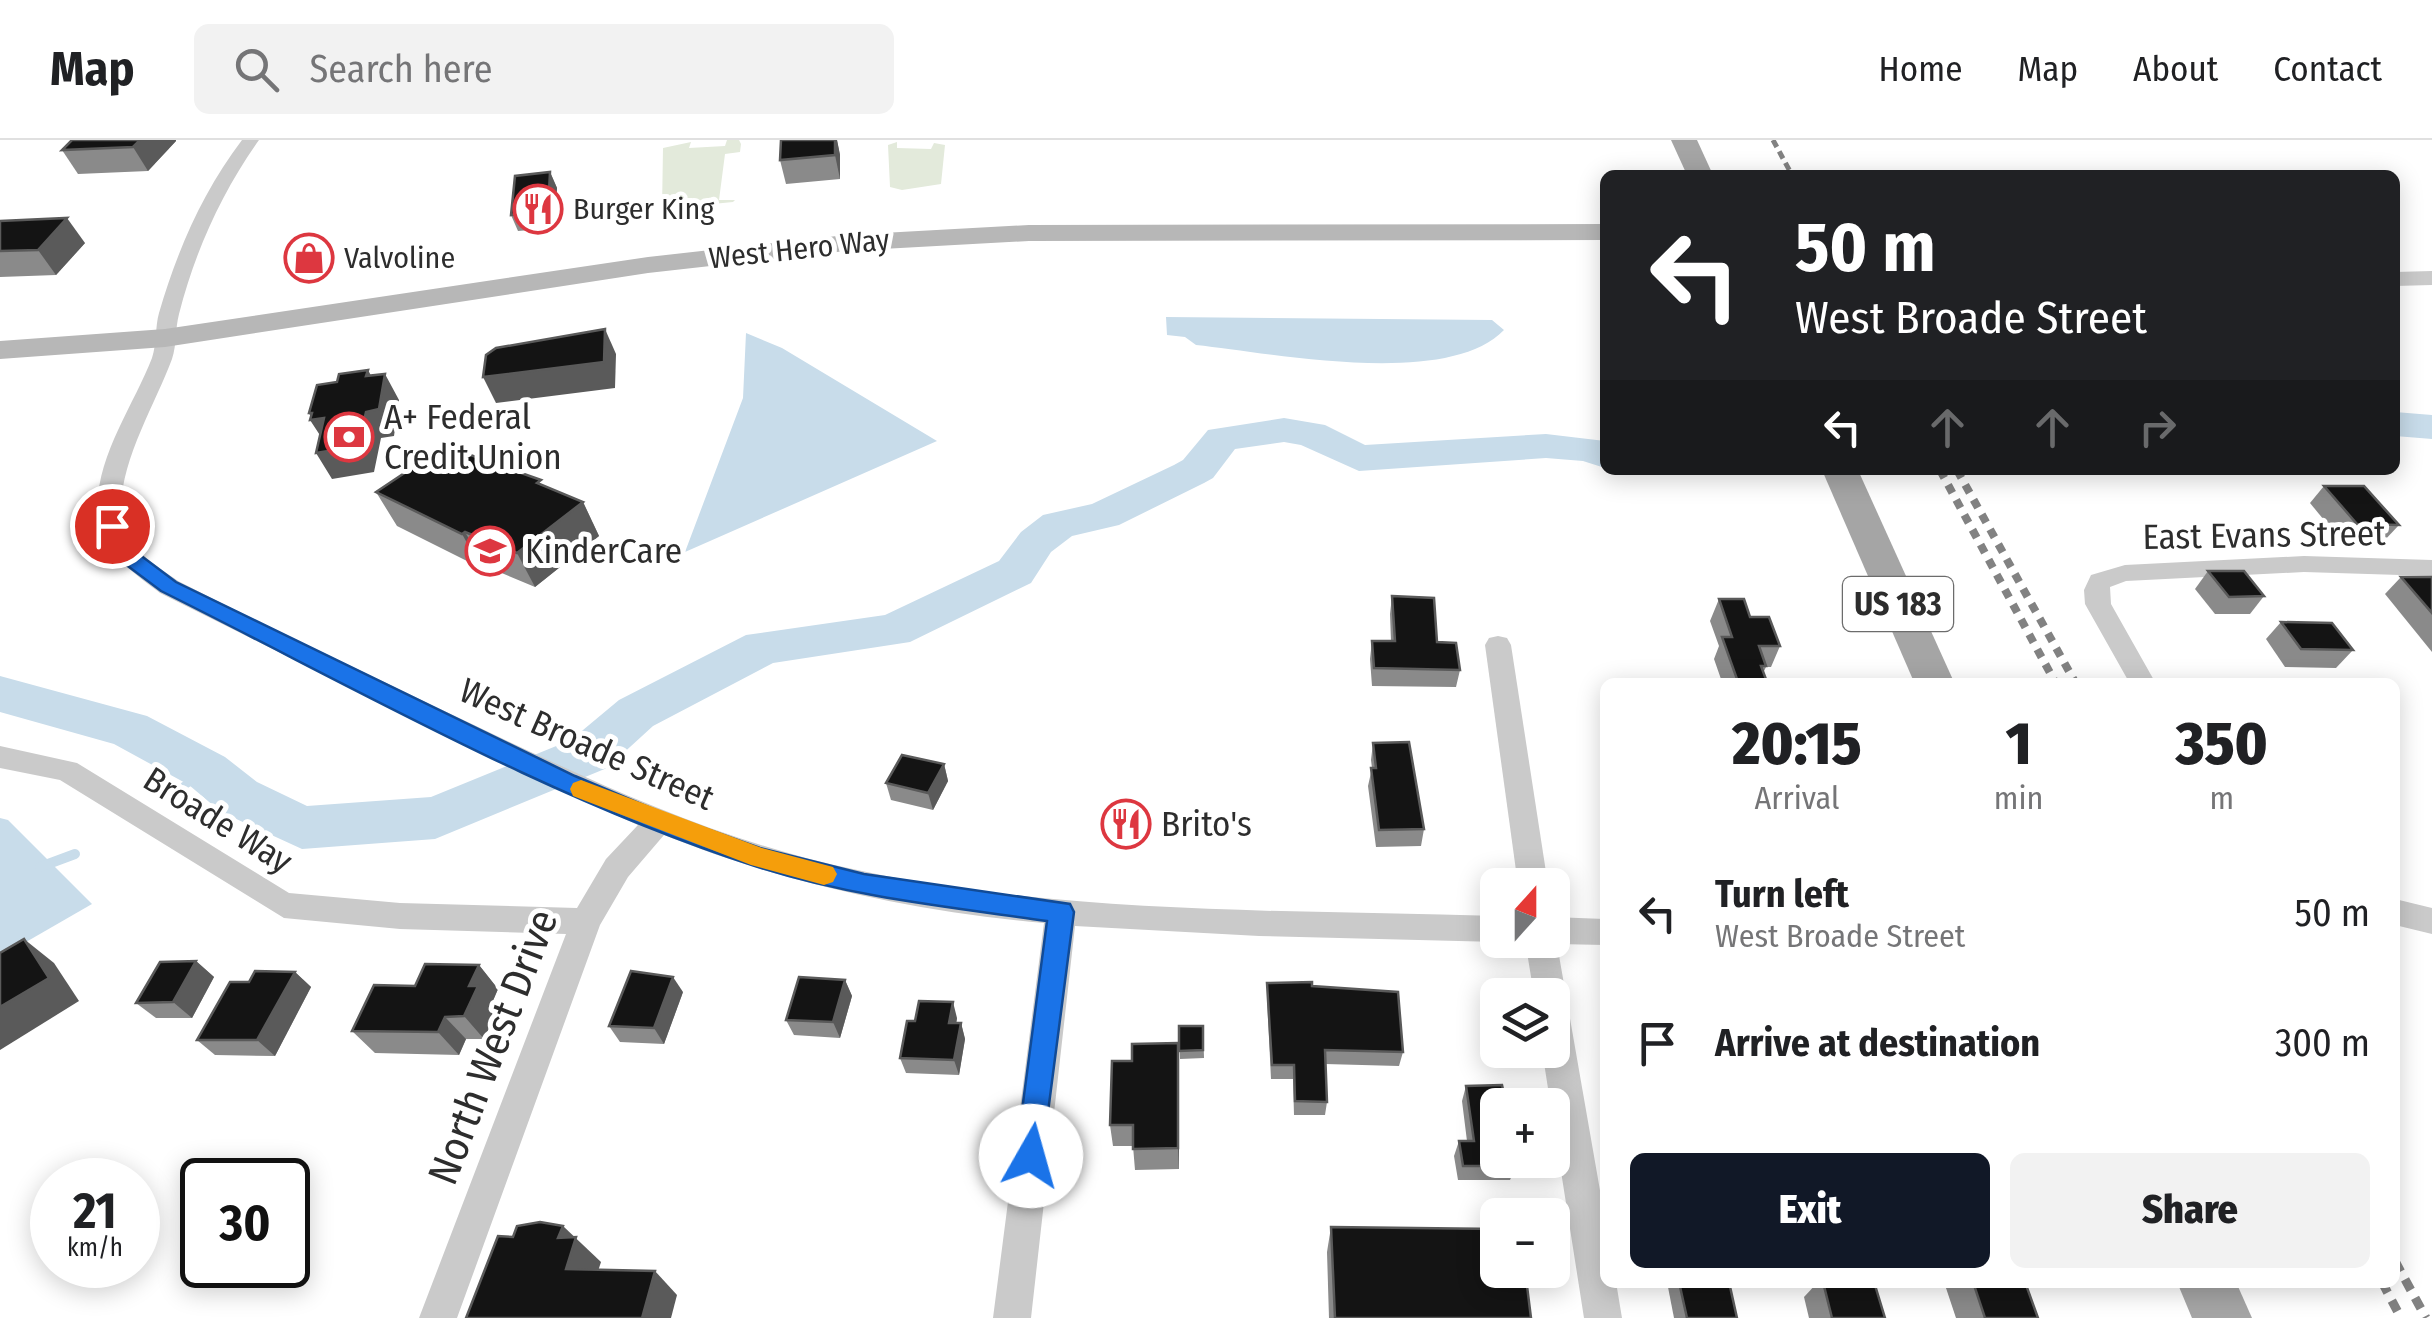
<!DOCTYPE html>
<html lang="en">
<head>
<meta charset="utf-8">
<style>
  :root { --surface:#fff; --page:#f2f2f2; --text:#202124; --muted:#757577; --line:#e0e0e0; --accent:#111827 }
  body { margin:0; font-family:"Fira Sans Condensed",sans-serif; background:var(--page); color:var(--text); height:100vh; display:flex; flex-direction:column; font-size:38px; white-space:nowrap }
  * { box-sizing:border-box; margin:0 }
  p { font-size:32px; color:var(--muted) }
  .icon { flex:none; width:55px; height:55px; fill:none; stroke:currentColor; stroke-width:2; stroke-linecap:round; stroke-linejoin:round }
  .map { position:relative; flex:1; overflow:hidden }
  .details { position:absolute; left:1600px; top:538px; width:800px; height:610px; display:flex; flex-direction:column; background:var(--surface); border-radius:15px; box-shadow:0 5px 25px #0003 }
  .details>* { flex:none }
  .hud { position:absolute; left:1600px; top:30px; width:800px; height:305px; border-radius:15px; box-shadow:0 5px 25px #0003; background:#202124; color:#fff; overflow:hidden }
  .needle { width:65px; rotate:21deg }
  .tools { position:absolute; left:1480px; top:728px; display:grid; gap:20px }
  .tools a { display:grid; place-items:center; width:90px; height:90px; border-radius:15px; background:var(--surface); box-shadow:0 5px 25px #0003; font-size:50px }
  .speed { position:absolute; left:30px; top:1018px; display:flex; gap:20px; font-size:50px; font-weight:700; text-align:center }
  .speed>* { display:grid; place-content:center; width:130px; height:130px; border-radius:50%; background:var(--surface); box-shadow:0 5px 25px #0003; line-height:1 }
  .speed small { font-size:25px; font-weight:400 }
  .speed .limit { border:5px solid #111; border-radius:15px; background:#fff; color:#111 }
  .pin { position:absolute; display:grid; place-items:center; width:85px; height:85px; color:#fff; margin:-42px; border:5px solid #fff; border-radius:50%; box-shadow:0 2px 10px #0007 }
  .me { position:absolute; width:110px; margin:-55px; rotate:7deg; stroke-linejoin:round; filter:drop-shadow(0 0 8px #0008) }
  .turn { display:flex; align-items:center; gap:35px; height:210px; padding:0 30px; font-size:45px }
  .turn .icon { width:130px; height:130px; stroke-width:2.5 }
  .turn b { display:block; font-size:70px; line-height:85px }
  .lanes { display:flex; align-items:center; height:95px; padding:0 30px; background:#0003; justify-content:center; gap:50px; direction:ltr }
  .lanes .off { opacity:.35 }
  .eta { display:flex; justify-content:space-evenly; align-items:center; height:170px; text-align:center }
  .eta b { font-size:60px; font-weight:800; line-height:70px }
  .primary-button { display:flex; gap:20px; margin-top:auto; padding:20px 30px }
  .primary-button a { flex:1; height:115px; border-radius:15px; background:var(--accent); color:#fff; font-size:40px; font-weight:800; line-height:115px; text-align:center }
  .primary-button a+a { background:var(--page); color:var(--text) }
  ul { padding:0; list-style:none }
  li { display:flex; align-items:center; gap:30px; height:130px; padding:0 30px }
  li div { flex:1 }
  li b { display:block; font-size:38px }
  li em { font-style:normal }
  header { display:flex; align-items:center; gap:60px; box-sizing:border-box; height:140px; padding:0 50px; background:var(--surface); border-bottom:2px solid var(--line) }
  header strong { font-size:48px }
  nav { display:flex; gap:55px; margin-inline-start:auto; font-size:35px }
  .search { width:700px; height:90px; background:var(--page); display:flex; align-items:center; gap:25px; box-sizing:border-box; padding:0 35px; border-radius:15px; color:var(--muted); font-size:38px }
  .map>svg:first-child { display:block }
  .green { fill:#e3eadb }
  .water { fill:#c8dcea }
  .lines { fill:none; stroke-linecap:round; stroke-linejoin:round }
  .stream-far1 { stroke:#c8dcea; stroke-width:8 }
  .stream { stroke:#c8dcea; stroke-width:10 }
  .river { fill:#c8dcea; fill-rule:evenodd }
  .minor { fill:#cacaca; fill-rule:evenodd }
  .tertiary { fill:#cacaca; fill-rule:evenodd }
  .secondary { fill:#b7b7b7; fill-rule:evenodd }
  .primary { fill:#a5a5a5; fill-rule:evenodd }
  .rail-far2 { stroke:#828282; stroke-width:5; stroke-dasharray:8 5; stroke-linecap:butt }
  .rail-far1 { stroke:#828282; stroke-width:8; stroke-dasharray:9 8; stroke-linecap:butt }
  .rail { stroke:#828282; stroke-width:9; stroke-dasharray:12 9; stroke-linecap:butt }
  .wall { fill:#8a8a8a }
  .shaded-wall { fill:#5a5a5a }
  .building { fill:#141414; stroke:#5a5a5a; stroke-width:2.5 }
  .route { fill:#1a73e8; stroke:#114b97; stroke-width:2.5 }
  .slow { fill:#f59e0b }
  .labels { text-anchor:middle; dominant-baseline:central; stroke-width:10; stroke-linejoin:round; paint-order:stroke }
  .far-poi-label { font-size:30px; fill:#2d2d2d; stroke:#fff; text-anchor:start }
  .far-street-label { font-size:30px; fill:#2d2d2d; stroke:#fff }
  .shield { fill:#fff; stroke:#6c6c6c; stroke-width:2.5 }
  .shield-label { font-size:32px; font-weight:bold; fill:#2d2d2d }
  .poi-label { font-size:35px; fill:#2d2d2d; stroke:#fff; text-anchor:start }
  .street-label { font-size:35px; fill:#2d2d2d; stroke:#fff }
  .near-street-label { font-size:42px; fill:#2d2d2d; stroke:#fff }
</style>
</head>
<body>
<header>
<strong>Map</strong>
<div class="search"><svg class="icon" aria-label="search" viewBox="0 0 24 24"><circle cx="10" cy="10" r="6"/><path d="M15 15l6 6"/></svg>Search here</div>
<nav><a>Home</a><a>Map</a><a>About</a><a>Contact</a></nav>
</header>
<div class="map">
<svg width="2432" height="1178" viewBox="0 0 2432 1178">
  <rect width="100%" height="100%" fill="#fff"/>
  <g class="green">
    <path d="M727 0H739L741 4 740 12 725 14 719 60H735L733 62 662 69 663 8 691 2 689 8 725 6Z"/>
    <path d="M897 2V8L931 9 934 3 945 5 941 44 902 50 890 47 888 5Z"/>
  </g>
  <g class="water">
    <path d="M1166 177 1492 180 1504 190C1447 249 1272 213 1196 205L1185 197 1167 195Z"/>
    <path d="M746 193 782 208 937 301 685 412 743 258Z"/>
    <path d="M0 678 8 680 92 764 0 817Z"/>
  </g>
  <g class="lines">
    <path class="stream-far1" d="M176 651 207 631"/>
    <path class="stream" d="M40 727 75 714"/>
    <g class="river">
      <path d="M2395 272 2432 275V299L2395 296Z"/>
      <path d="M1284 278 1325 285 1365 305 1546 294 1605 301V328L1583 321 1546 318 1359 331 1301 305 1284 302 1235 309 1213 338 1204 343 1119 385 1072 396 1051 412 1031 443 910 502 773 523 653 586 607 628 435 699 302 709 221 672 189 645 114 604 0 572V536L147 576 225 617 257 642 307 666 431 657 571 600 619 560 746 495 885 475 999 421 1021 392 1043 375 1092 364 1174 325 1183 320 1208 290Z"/>
    </g>
    <g class="minor">
      <path d="M242 0H259C222 52 195 111 179 174 175 189 177 204 172 219 155 266 110 337 124 387 131 412 159 427 178 441 263 485 350 525 436 567 556 624 677 684 806 718 1030 776 1268 769 1498 776V800H1505L1498 802 1259 796 1075 786 1031 1178H993L1044 783C914 771 786 744 664 695L628 737 600 785 457 1178H419L566 794 400 789 284 778 60 640 0 628V606L77 623 289 753 400 763 577 768 606 719 638 685 522 633 160 453C137 435 107 416 100 385 87 329 133 268 152 218 157 203 155 187 159 173 177 111 203 51 242 0Z"/>
      <path d="M2304 416 2432 420V436L2304 432 2126 441 2110 447 2111 464 2155 542H2129L2085 464 2084 450 2091 435 2125 425Z"/>
      <path d="M1498 496 1507 498 1511 505 1548 745H1518L1485 505 1489 498Z"/>
      <path d="M2395 759 2432 768V794L2395 785Z"/>
      <path d="M1552 777 1605 779V805L1557 804 1605 1079V1142H1616L1622 1178H1584L1542 910H1552V855H1534L1525 800H1552Z"/>
    </g>
    <path class="tertiary" d="M2432 131V145L2395 146V132Z"/>
    <path class="secondary" d="M1605 84V100L1029 101 846 111 648 133 165 207 0 219V201L165 189 648 117 846 95 1029 85Z"/>
    <g class="primary">
      <path d="M1671 0H1697L1713 35H1687Z"/>
      <path d="M1822 330H1858L1954 542H1914Z"/>
      <path d="M2177 1142H2236L2252 1178H2192Z"/>
    </g>
    <path class="rail-far2" d="M1773 0 1792 35"/>
    <g class="rail-far1">
      <path d="M1940 330 2055 542"/>
      <path d="M1957 330 2075 542"/>
    </g>
    <g class="rail">
      <path d="M2395 1121 2426 1178"/>
      <path d="M2382 1142 2401 1178"/>
    </g>
  </g>
  <g class="wall">
    <path d="M781 0H837L840 15V39L786 44 780 20Z"/>
    <path d="M176 1 148 31 78 34 62 10Z"/>
    <path d="M550 32 557 48 554 88 518 91 511 75Z"/>
    <path d="M0 81 85 103 56 135 0 137Z"/>
    <path d="M544 346 583 362 599 396 535 447 485 426 481 428 397 386 376 352Z"/>
    <path d="M2324 346 2399 385 2383 402H2342L2310 363Z"/>
    <path d="M2208 431 2264 456 2250 474H2215L2195 449Z"/>
    <path d="M2401 437H2432V512L2385 454Z"/>
    <path d="M1392 456 1437 502 1460 530 1456 547 1372 546 1370 519 1372 501H1391L1390 474Z"/>
    <path d="M1719 459 1750 477 1780 506 1771 527H1766L1763 533 1767 542H1722L1714 519 1719 506 1710 481Z"/>
    <path d="M2281 482 2353 510 2336 528 2285 527 2266 499Z"/>
    <path d="M1373 603 1424 689 1421 706 1376 707 1368 646 1372 628 1371 620Z"/>
    <path d="M944 624 948 641 933 670 891 660 886 643Z"/>
    <path d="M196 821 214 837 192 878H156L136 863Z"/>
    <path d="M479 825 498 849 492 863 497 870 484 899H466L459 915 375 913 352 891Z"/>
    <path d="M295 832 311 847 275 916 215 915 197 900 249 842Z"/>
    <path d="M845 840 852 856 840 898 794 895 786 880Z"/>
    <path d="M1267 843 1312 846 1403 912 1399 926 1325 924 1327 962 1325 975H1294L1293 939H1271L1267 858Z"/>
    <path d="M683 852 664 904 620 902 609 886Z"/>
    <path d="M957 878 956 883H961L965 899 959 935 906 933 900 918Z"/>
    <path d="M1179 886H1203L1204 918 1180 919Z"/>
    <path d="M1179 925V1029L1135 1030 1133 1006H1113L1110 985Z"/>
    <path d="M1466 946 1498 965 1516 1026 1510 1040H1458L1454 1016 1459 1001H1467L1462 961Z"/>
    <path d="M1331 1087 1531 1178H1329L1327 1112Z"/>
    <path d="M1667 1142H1729L1737 1178H1674Z"/>
    <path d="M1818 1142H1874L1885 1178H1809L1804 1157Z"/>
    <path d="M1944 1142H2025L2038 1178H1956Z"/>
  </g>
  <g class="shaded-wall">
    <path d="M140 0H176V1L148 31 133 7Z"/>
    <path d="M835 0H837L840 15V39L835 15Z"/>
    <path d="M550 32 557 48 554 88 548 71Z"/>
    <path d="M67 78 85 103 56 135 38 110Z"/>
    <path d="M605 189 616 214 615 248 496 263 483 237Z"/>
    <path d="M368 230 381 254 385 234 399 260 394 296 381 298 374 332 332 339 316 313Z"/>
    <path d="M309 273H312L324 278 327 306 310 280H312Z"/>
    <path d="M583 362 599 396 535 447 517 413Z"/>
    <path d="M465 392 485 426 481 428 462 394Z"/>
    <path d="M944 624 948 641 933 670 928 653Z"/>
    <path d="M24 799 54 823 79 861 0 910V867Z"/>
    <path d="M196 821 214 837 192 878 173 862Z"/>
    <path d="M479 825 498 849 492 863 497 870 484 899 464 876 469 846Z"/>
    <path d="M295 832 311 847 275 916 257 900Z"/>
    <path d="M673 837 683 852 664 904 654 888Z"/>
    <path d="M845 840 852 856 840 898 833 882Z"/>
    <path d="M953 862 957 878 954 898 949 883Z"/>
    <path d="M445 877 466 899 459 915 438 892Z"/>
    <path d="M961 883 965 899 959 935 954 920Z"/>
    <path d="M1178 903 1179 925V1029L1178 1008Z"/>
    <path d="M563 1086 601 1122 591 1153 566 1129 558 1098Z"/>
    <path d="M655 1131 677 1155 671 1178H642Z"/>
  </g>
  <g class="building">
    <path d="M72 0H140L133 7 62 10Z"/>
    <path d="M781 0H835V15L780 20Z"/>
    <path d="M550 32 548 71 511 75 515 36Z"/>
    <path d="M67 78 38 110 0 111V81Z"/>
    <path d="M605 189 604 222 483 237 486 215 496 208Z"/>
    <path d="M368 230 366 236 385 234 379 269 366 272 358 306 316 313 324 278 310 280 312 273H309L317 245 337 242 339 234Z"/>
    <path d="M445 306 541 340 537 343 583 362 517 413 465 392 462 394 376 352Z"/>
    <path d="M2324 346H2364L2399 385 2357 384Z"/>
    <path d="M2208 431H2244L2264 456 2229 457Z"/>
    <path d="M2401 437H2432V473Z"/>
    <path d="M1392 456 1434 458 1437 502 1456 503 1460 530 1374 528 1372 501H1395Z"/>
    <path d="M1719 459H1744L1750 477H1769L1780 506H1759L1766 526H1761L1767 542H1738L1722 497H1732Z"/>
    <path d="M2281 482 2332 483 2353 510 2301 509Z"/>
    <path d="M1409 602 1424 689 1379 690 1371 628H1376L1373 603Z"/>
    <path d="M902 615 944 624 928 653 886 643Z"/>
    <path d="M24 799 49 838 0 867V813Z"/>
    <path d="M196 821 173 862 136 863 160 822Z"/>
    <path d="M425 824 479 825 469 846H478L464 876 445 877 438 892 352 891 374 845 415 846Z"/>
    <path d="M255 831 295 832 257 900H197L230 842H249Z"/>
    <path d="M631 831 673 837 654 888 609 886Z"/>
    <path d="M799 837 845 840 833 882 786 880Z"/>
    <path d="M1312 842V846L1398 852 1403 912 1325 910 1327 962 1295 961 1294 925H1272L1267 843Z"/>
    <path d="M919 861 953 862 949 883H961L954 920 900 918 907 881H915Z"/>
    <path d="M1179 886H1203V910L1179 911Z"/>
    <path d="M1178 903V1008L1133 1009V985H1110L1112 921H1132V904Z"/>
    <path d="M1502 945 1506 963H1516V965H1498V1020H1516V1026H1463L1459 1001H1474L1466 946Z"/>
    <path d="M540 1082 563 1086 558 1098 576 1097 566 1129 655 1131 642 1178H466L498 1096 513 1097 517 1086Z"/>
    <path d="M1331 1087 1498 1089V1130H1525L1531 1178H1335Z"/>
    <path d="M1679 1142H1729L1737 1178H1687Z"/>
    <path d="M1823 1142H1874L1885 1178H1832Z"/>
    <path d="M1973 1142H2025L2038 1178H1985Z"/>
  </g>
  <path class="route" d="M112 379 119 381 136 412 176 442 575 636 667 675 760 708 864 734 1070 764 1074 772 1041 1026 1031 1031 1020 1026 1016 1016 1047 781C949 767 850 757 755 726 548 659 356 548 161 451L121 421 102 386Z"/>
  <path class="slow" d="M581 640 762 708 833 727 837 734 833 742 824 745 751 725 573 656 570 649 573 643Z"/>
  <defs>
    <g id="restaurant-ring" transform="scale(2.5)"><circle r="9.5" fill="#fff" stroke="#dd3740" stroke-width="1.5"/><path d="M-5-6h1v4h1v-4h1v4h1v-4h1v5L-1.5 .5V6h-2V.5L-5-1ZM5-6V6H3V1.5H1.5Q1.5-4 5-6Z" fill="#dd3740"/></g>
    <g id="shop-ring" transform="scale(2.5)"><circle r="9.5" fill="#fff" stroke="#dd3740" stroke-width="1.5"/><path d="M-5-2.5h2.3a2.7 3.5 0 0 1 5.4 0H5L5.5 6h-11ZM-1.5-2.5h3a1.5 2.3 0 0 0-3 0Z" fill="#dd3740"/></g>
    <g id="bank-ring" transform="scale(2.5)"><circle r="9.5" fill="#fff" stroke="#dd3740" stroke-width="1.5"/><path d="M-6-4H6V4H-6ZM0-2.3a2.3 2.3 0 1 0 0 4.6a2.3 2.3 0 1 0 0-4.6Z" fill="#dd3740"/></g>
    <g id="school-ring" transform="scale(2.5)"><circle r="9.5" fill="#fff" stroke="#dd3740" stroke-width="1.5"/><path d="M0-5L7-2L0 1L-7-2ZM-4 1L0 2.5L4 1V4Q0 6-4 4Z" fill="#dd3740"/></g>
  </defs>
  <g fill-rule="evenodd">
    <use href="#restaurant-ring" x="538" y="69"/>
    <use href="#shop-ring" x="309" y="118"/>
    <use href="#bank-ring" x="349" y="297"/>
    <use href="#school-ring" x="490" y="411"/>
    <use href="#restaurant-ring" x="1126" y="684"/>
  </g>
  <g class="labels">
    <g class="far-poi-label">
      <text x="573" y="69">Burger King</text>
      <text x="344" y="118">Valvoline</text>
    </g>
    <g class="far-street-label">
      <text transform="translate(799 109) rotate(-6)">West Hero Way</text>
    </g>
    <rect class="shield" x="1843" y="437" width="110" height="54" rx="8"/>
    <g class="shield-label">
      <text x="1898" y="464">US 183</text>
    </g>
    <g class="poi-label">
      <text x="384" y="277">A+ Federal<tspan x="384" dy="40">Credit Union</tspan></text>
      <text x="525" y="411">KinderCare</text>
      <text x="1161" y="684">Brito's</text>
    </g>
    <g class="street-label">
      <text transform="translate(2264 395) rotate(-1)">East Evans Street</text>
      <text transform="translate(587 604) rotate(24)">West Broade Street</text>
      <text transform="translate(218 680) rotate(32)">Broade Way</text>
    </g>
    <g class="near-street-label">
      <text transform="translate(493 907) rotate(-69)">North West Drive</text>
    </g>
  </g>
</svg>
<div class="tools">
<a><svg class="needle" viewBox="-14 -14 28 28"><path d="M0-13l5 13h-10z" fill="#e53935"/><path d="M0 13l5-13h-10z" fill="#757577"/></svg></a>
<a><svg class="icon" aria-label="layers" viewBox="0 0 24 24"><path d="M12 4l9 5-9 5-9-5zM3 14l9 5 9-5"/></svg></a>
<a>+</a>
<a>−</a>
</div>
<div class="speed"><div>21<small>km/h</small></div><div class="limit">30</div></div>
<div class="pin" style="left:112px;top:386px;background:#d93025"><svg class="icon" aria-label="arrive" viewBox="0 0 24 24"><path d="M6 21V4h12l-3 4 3 4H6"/></svg></div>
<svg class="me" style="left:1031px;top:1016px" viewBox="-20 -20 40 40"><circle r="19" fill="#fff"/><path d="M0-13L10 11 0 6-10 11z" fill="#1a73e8"/></svg>
<div class="hud">
<div class="turn"><svg class="icon" aria-label="left" viewBox="0 0 24 24"><path d="M17 20v-9H6M10 6l-5 5 5 5"/></svg><div><b>50 m</b>West Broade Street</div></div>
<div class="lanes"><svg class="icon" aria-label="left" viewBox="0 0 24 24"><path d="M17 20v-9H6M10 6l-5 5 5 5"/></svg><svg class="icon off" aria-label="ahead" viewBox="0 0 24 24"><path d="M12 20V5M6 11l6-6 6 6"/></svg><svg class="icon off" aria-label="ahead" viewBox="0 0 24 24"><path d="M12 20V5M6 11l6-6 6 6"/></svg><svg class="icon off" aria-label="right" viewBox="0 0 24 24"><path d="M7 20v-9h11M14 6l5 5-5 5"/></svg></div>
</div>
<section class="details">
<div class="eta">
<div><b>20:15</b><p>Arrival</p></div>
<div><b>1</b><p>min</p></div>
<div><b>350</b><p>m</p></div>
</div>
<ul>
<li><svg class="icon" aria-label="left" viewBox="0 0 24 24"><path d="M17 20v-9H6M10 6l-5 5 5 5"/></svg><div><b>Turn left</b><p>West Broade Street</p></div><em>50 m</em></li>
<li><svg class="icon" aria-label="arrive" viewBox="0 0 24 24"><path d="M6 21V4h12l-3 4 3 4H6"/></svg><div><b>Arrive at destination</b></div><em>300 m</em></li>
</ul>
<div class="primary-button"><a>Exit</a><a>Share</a></div>
</section>
</div>
</body>
</html>
